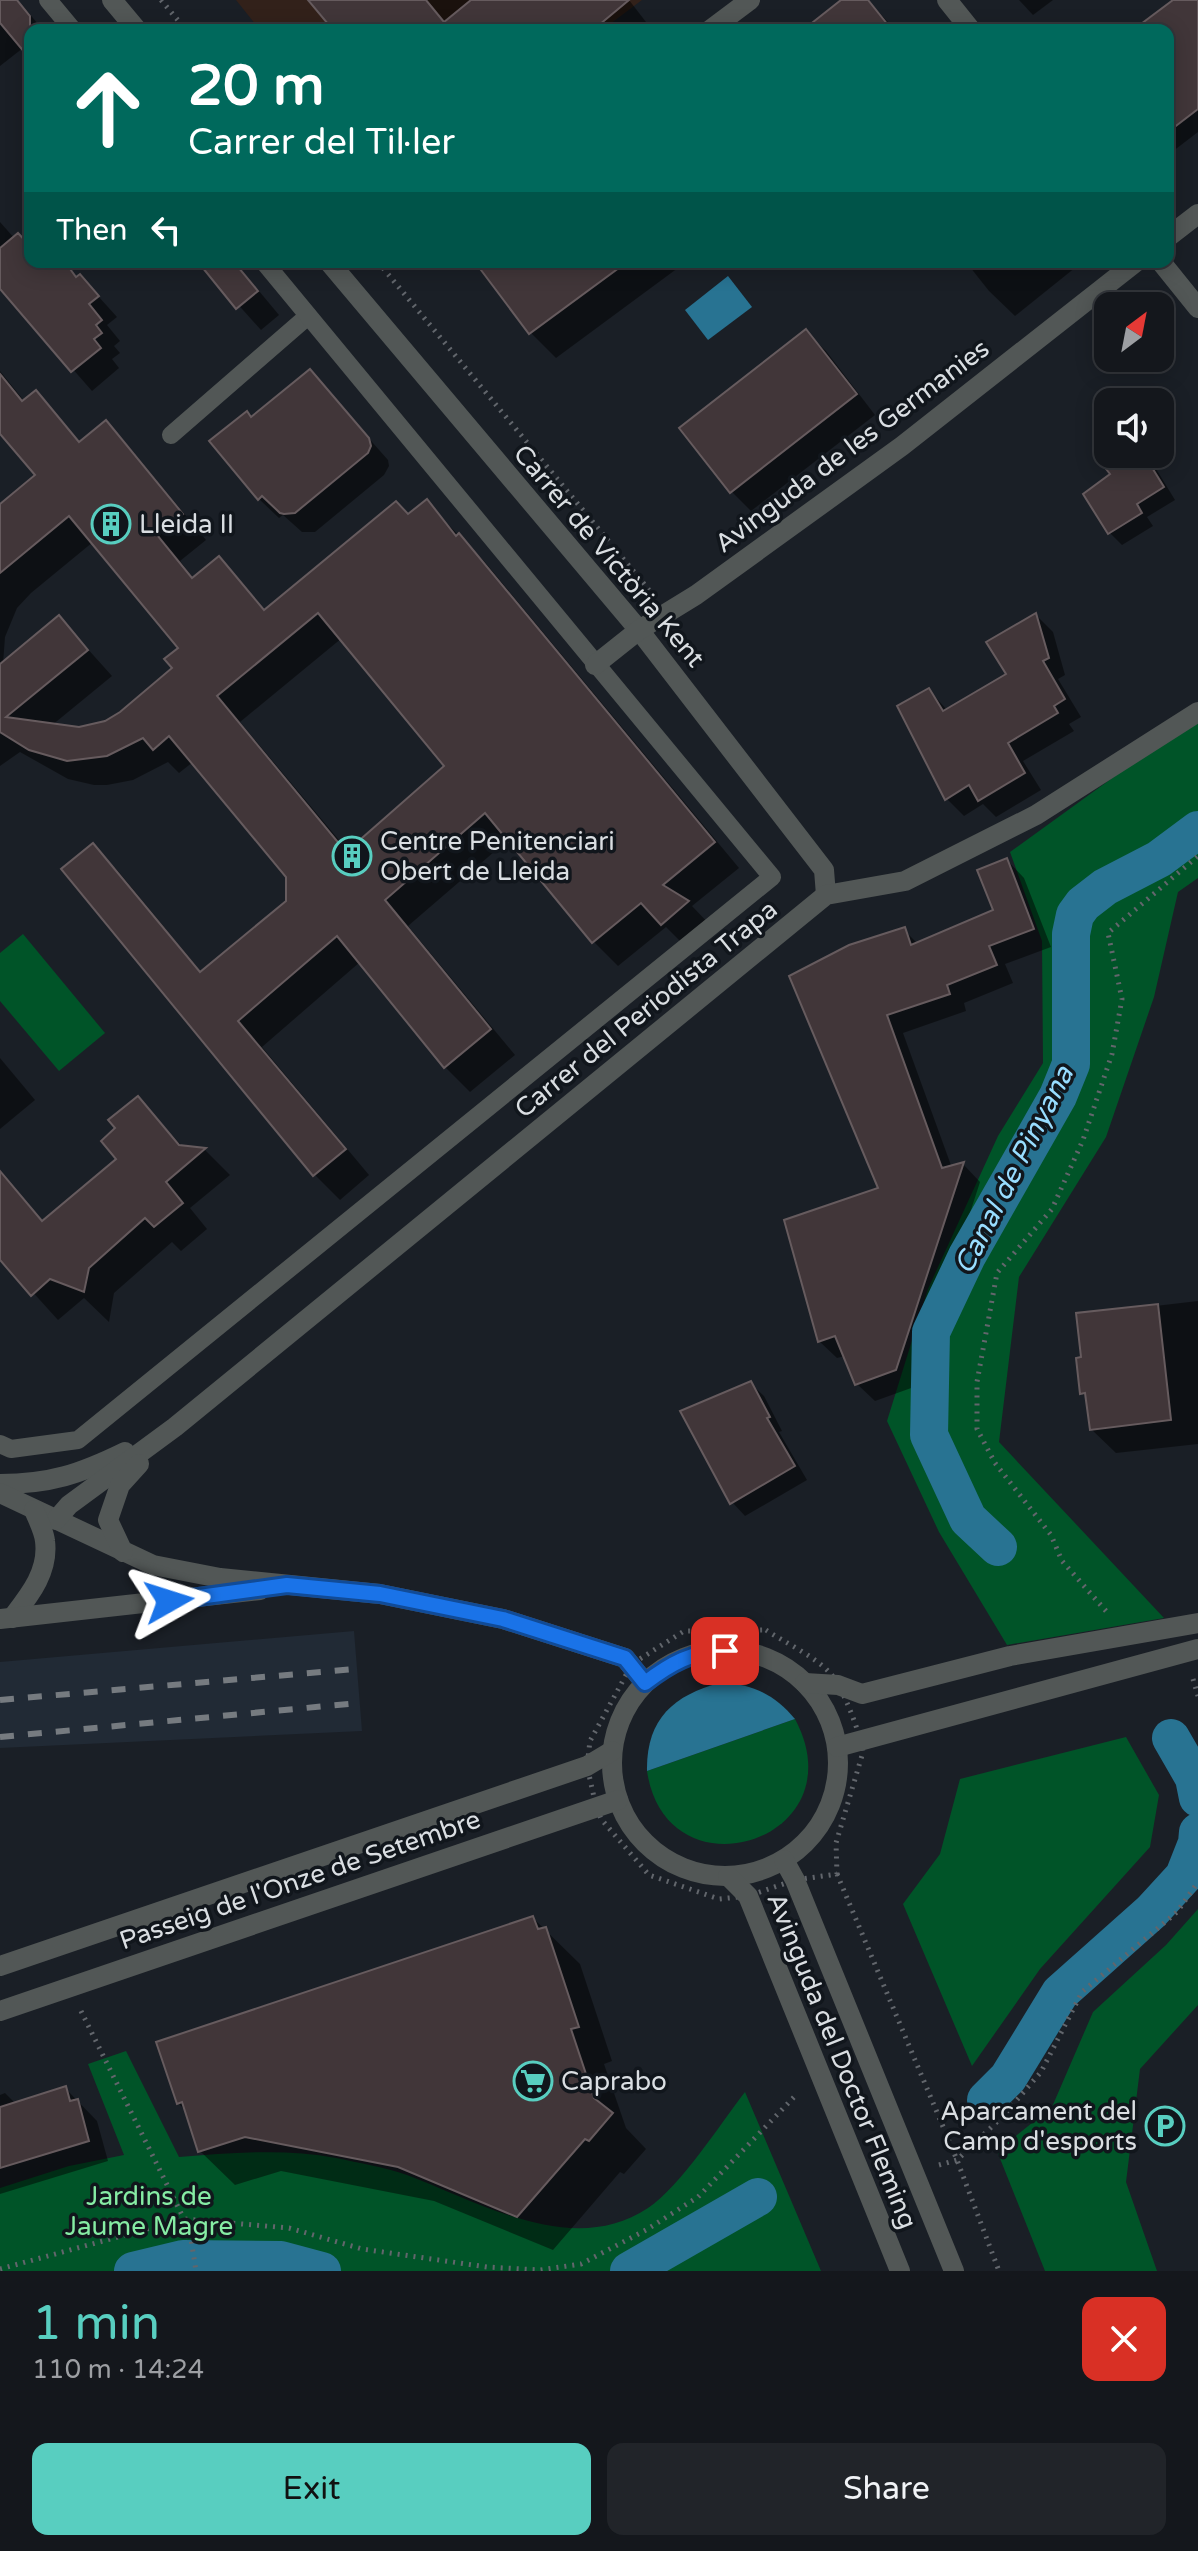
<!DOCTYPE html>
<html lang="en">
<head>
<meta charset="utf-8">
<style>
  :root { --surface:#14171c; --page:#212429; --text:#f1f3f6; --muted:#9d9fa3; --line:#33363b; --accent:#58cec0 }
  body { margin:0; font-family:"Varela Round",sans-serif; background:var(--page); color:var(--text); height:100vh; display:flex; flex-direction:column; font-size:30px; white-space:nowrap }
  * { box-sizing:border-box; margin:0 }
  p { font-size:26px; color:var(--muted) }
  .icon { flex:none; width:44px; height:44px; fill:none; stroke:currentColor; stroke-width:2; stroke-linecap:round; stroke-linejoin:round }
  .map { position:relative; height:2271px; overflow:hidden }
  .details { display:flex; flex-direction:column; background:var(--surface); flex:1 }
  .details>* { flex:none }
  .banner { position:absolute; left:24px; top:24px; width:1150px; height:244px; border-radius:16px; box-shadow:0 4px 20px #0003,0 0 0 2px var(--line); background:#00695c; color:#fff; overflow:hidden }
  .needle { width:52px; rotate:32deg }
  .buttons { position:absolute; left:1094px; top:292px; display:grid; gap:16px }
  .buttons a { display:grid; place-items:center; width:80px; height:80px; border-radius:16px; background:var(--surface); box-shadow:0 4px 20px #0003,0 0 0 2px var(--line); font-size:40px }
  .pin { position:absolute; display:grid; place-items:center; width:68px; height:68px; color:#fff; margin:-34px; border-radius:16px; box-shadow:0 4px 12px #0006 }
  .me { position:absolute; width:88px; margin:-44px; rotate:84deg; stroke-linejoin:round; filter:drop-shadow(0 0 6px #0008) }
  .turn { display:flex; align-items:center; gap:28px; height:168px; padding:0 32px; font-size:36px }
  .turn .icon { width:104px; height:104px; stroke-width:2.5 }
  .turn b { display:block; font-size:56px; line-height:68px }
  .then { display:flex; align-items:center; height:76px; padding:0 32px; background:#0003; gap:16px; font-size:30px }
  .round { display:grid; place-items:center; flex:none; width:84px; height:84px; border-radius:16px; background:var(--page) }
  .headline { display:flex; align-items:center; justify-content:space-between; height:136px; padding:0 32px }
  h1 { font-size:48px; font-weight:600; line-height:60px; color:var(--accent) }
  .action { display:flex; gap:16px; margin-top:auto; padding:16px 32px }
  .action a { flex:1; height:92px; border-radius:16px; background:var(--accent); color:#111; font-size:32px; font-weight:600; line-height:92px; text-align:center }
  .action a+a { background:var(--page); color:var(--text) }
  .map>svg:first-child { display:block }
  .built { fill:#212a35 }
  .education { fill:#32211a }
  .green { fill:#005428 }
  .water { fill:#287392 }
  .shadow { fill:#0007; fill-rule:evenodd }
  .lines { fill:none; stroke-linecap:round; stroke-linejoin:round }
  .canal { stroke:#287392; stroke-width:38 }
  .building { fill:#413639; stroke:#665b5e; stroke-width:2; fill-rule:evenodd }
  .path { stroke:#62666c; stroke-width:5; stroke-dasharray:2 6; stroke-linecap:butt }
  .lane { stroke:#525756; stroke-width:18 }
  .street { stroke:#525756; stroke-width:20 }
  .rail { stroke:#767b80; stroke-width:6; stroke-dasharray:14 14; stroke-linecap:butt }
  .route-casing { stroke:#114b97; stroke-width:20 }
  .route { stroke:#1a73e8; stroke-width:14 }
  .labels { text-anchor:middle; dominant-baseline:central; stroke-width:7; stroke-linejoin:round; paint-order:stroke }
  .street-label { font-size:26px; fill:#dadee2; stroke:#11161c }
  .poi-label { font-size:26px; fill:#dadee2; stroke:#11161c; text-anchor:start }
  .park-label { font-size:26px; fill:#86eca4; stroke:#11161c }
  .water-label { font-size:28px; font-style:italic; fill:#98ddff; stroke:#11161c }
</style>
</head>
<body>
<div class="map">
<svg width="1198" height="2271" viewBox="0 0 1198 2271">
  <rect width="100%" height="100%" fill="#1a1f26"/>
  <path class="built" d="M354 1631 362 1731 0 1748V1662Z"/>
  <path class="education" d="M236 0H642L602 30H260Z"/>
  <g class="green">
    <path d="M1198 716V878L1178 892 1154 997 1106 1137 1019 1277 999 1442 1164 1618 1007 1645 939 1532 887 1421 928 1289 998 1136 1043 1063 1042 941 1010 852Z"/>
    <path d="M23 934 105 1033 59 1071 0 1001V953Z"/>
    <path d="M795 1719C860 1841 666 1901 647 1771Z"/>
    <path d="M1126 1737 1159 1795 1150 1847 1040 1969 972 2066 903 1904 940 1854 960 1779Z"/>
    <path d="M1198 1909V2005L1140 2069 1126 2182 1157 2271H1045L997 2151 1052 2107 1093 2012 1166 1945Z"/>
    <path d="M126 2051 179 2157C231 2153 284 2148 336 2158 359 2163 385 2167 407 2175 481 2203 573 2258 648 2208 681 2186 720 2124 745 2092L821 2271H0V2188L69 2166 124 2155 88 2064Z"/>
  </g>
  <g class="water">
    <path d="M728 276 752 307 708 340 685 310Z"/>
    <path d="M720 1683C752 1683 775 1695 795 1719L647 1771C646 1720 673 1695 720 1683Z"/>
  </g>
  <g class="shadow">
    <path d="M0 0H18L43 30H30V56L23 48 0 66Z"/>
    <path d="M311 0H629L646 22 636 30H336Z"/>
    <path d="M844 0H868L895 30H806Z"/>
    <path d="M1019 0H1053L1033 15Z"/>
    <path d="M1175 0H1198V132L1168 155V30H1135Z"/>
    <path d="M0 222 15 239 30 247V262H60L77 279 80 276 117 317 107 325 120 341 114 346 120 353 112 359 119 368 92 391 0 286Z"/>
    <path d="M200 262H235L279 315 261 330Z"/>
    <path d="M492 262H686L556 358 531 333 483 269Z"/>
    <path d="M966 262H1080L1081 263 1015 316 989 291Z"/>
    <path d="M806 332 826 351 875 415 751 511 731 491Z"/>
    <path d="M0 371 25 402 36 393 81 443 106 423 130 448 206 540 180 561 194 579 219 558 266 611 409 516 426 502 484 561 739 868 692 906 712 927 687 948 666 927 618 966 593 941 509 839 408 926 515 1055 470 1092 445 1067 360 962 262 1047 369 1175 340 1200 315 1175 64 869 93 846 118 871 202 973 288 902V876L193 762 179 773 168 762 133 780 107 785H94L68 779 20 752 0 766V507L37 476 0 429ZM93 542 181 648 175 669 121 713 97 726 70 728 51 726 112 676 59 617 3 664 5 637 17 608 31 593ZM342 638 447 767 349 852 240 722Z"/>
    <path d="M310 372 388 460 389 466 384 475 315 532H302L283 515 279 518 259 499 252 419Z"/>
    <path d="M1117 454H1147L1175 500 1147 517 1153 526 1122 545 1110 533 1086 494 1113 474Z"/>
    <path d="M1036 615 1053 632 1065 675 1058 679 1081 717 1069 724 1074 731 1023 761 1041 790 996 817 983 804 964 816 946 798 929 690 948 711 1009 674Z"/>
    <path d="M1007 860 1024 878 1051 947 1005 964 1013 983 964 1003 966 1011 903 1033 952 1168 963 1164 980 1182 914 1387 875 1401 857 1384 845 1356 837 1358 819 1341 880 1190 792 977 904 930 918 944 995 911Z"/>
    <path d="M0 1058 35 1100 0 1129Z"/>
    <path d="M138 1098 183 1147 205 1150 230 1175 190 1208 207 1229 181 1251 172 1242 114 1293 109 1322 84 1298 58 1320 0 1256V1173L44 1222 119 1159 118 1129Z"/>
    <path d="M1198 1301V1444L1116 1453 1091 1429 1088 1399 1082 1393 1083 1359 1078 1315Z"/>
    <path d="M750 1383 764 1396 782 1431 779 1432 807 1480 745 1516 732 1502Z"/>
    <path d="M533 1918 580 1964 612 2061 604 2064 626 2128 646 2149 624 2174 620 2172 553 2250 434 2201 281 2171 235 2185 200 2151 187 2112 178 2103Z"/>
    <path d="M65 2088 97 2121 108 2161 0 2194V2095L5 2093 16 2104Z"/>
  </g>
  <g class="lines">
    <g class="canal">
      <path d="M998 1547 968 1519 929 1435 931 1332 967 1256 1058 1096 1071 1064V934L1075 915 1083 904 1105 887 1159 859 1198 830"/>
      <path d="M1171 1738 1194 1778 1198 1798"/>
      <path d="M986 2100 1008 2078 1060 1993 1151 1912 1184 1876 1197 1843 1198 1832"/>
      <path d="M133 2271 183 2259 281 2260 322 2271"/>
      <path d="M629 2271 758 2197"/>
    </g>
  </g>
  <g class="building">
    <path d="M0 0H17L30 16V59L0 23Z"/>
    <path d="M308 0H426L444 22 471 0H629L593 30H333Z"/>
    <path d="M841 0H868L892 30H803Z"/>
    <path d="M1173 0H1198V109L1168 132V30H1133Z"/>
    <path d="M18 233 30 246V262H65L76 277 80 274 99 296 89 304 102 320 96 325 102 333 94 339 101 348 71 372 0 289V248Z"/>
    <path d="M198 262H234L258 291 236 309Z"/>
    <path d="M475 262H627L529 334Z"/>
    <path d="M806 329 857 394 730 493 679 428Z"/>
    <path d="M310 369 369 438 371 446 368 453 295 513 284 514 280 513 262 496 258 500 209 441 247 411 251 417Z"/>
    <path d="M0 374 22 401 36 390 79 442 106 420 183 514 157 535 192 578 219 556 264 610 396 501 408 514 427 499 456 536 459 533 715 842 663 885 689 901 661 925 641 903 592 943 485 813 385 900 491 1029 444 1068 337 936 238 1021 346 1149 313 1176 61 869 93 843 200 972 286 901V877L169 736 153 750 143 738 107 756 67 761 29 750 0 732V664L59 615 88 650 6 717 79 727 105 721 120 712 172 668 164 659 178 648 69 516 0 573V504L35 475 0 434ZM318 613 444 766 346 852 217 696Z"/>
    <path d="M1108 451V454H1158L1148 461 1164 487 1137 504 1142 513 1108 534 1083 494 1110 474 1099 460Z"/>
    <path d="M1036 613 1049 658 1043 661 1065 699 1054 706 1058 713 1008 743 1025 773 978 801 969 785 945 800 897 706 929 688 943 711 1006 674 986 642Z"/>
    <path d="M1007 858 1034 929 989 946 997 965 947 985 950 994 887 1015 942 1168 964 1162 896 1370 855 1385 835 1336 818 1342 784 1220 878 1188 789 976 849 945 905 927 911 945 993 910 977 870Z"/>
    <path d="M138 1096 179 1145 206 1148 166 1182 183 1203 154 1227 145 1218 89 1268 84 1292 50 1279 31 1296 0 1260V1171L42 1221 116 1159 101 1141 115 1128 108 1120Z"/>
    <path d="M1158 1304 1171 1420 1090 1430 1085 1393 1080 1394 1076 1358 1081 1357 1076 1313Z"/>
    <path d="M751 1381 770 1417 767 1418 795 1466 730 1504 680 1411Z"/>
    <path d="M533 1916 538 1929 546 1927 579 2027 571 2029 594 2098 613 2113 589 2141 585 2139 517 2217 398 2167 245 2137 198 2152 182 2102 177 2104 156 2042Z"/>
    <path d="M66 2086 70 2101 78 2099 89 2141 0 2168V2107Z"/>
  </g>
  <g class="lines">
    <g class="path">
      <path d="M161 0 186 30"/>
      <path d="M378 262 649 590"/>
      <path d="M1106 1611 1062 1561 1051 1535 995 1463 977 1429V1382L997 1273 1052 1209 1083 1140 1112 1054 1122 999 1108 933 1198 856"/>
      <path d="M766 1630C784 1642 814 1656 829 1672 842 1685 860 1732 863 1752L836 1843 837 1874 795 1880 748 1896 719 1899 649 1875 601 1819 596 1806 587 1766 590 1741 632 1664 684 1631Z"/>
      <path d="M1193 1679 1198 1696"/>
      <path d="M837 1874 957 2160 999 2271"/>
      <path d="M81 2011 184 2219 191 2239 196 2271"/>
      <path d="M939 2165 957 2160 1002 2117 1041 2072 1082 1992 1177 1912 1198 1882"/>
      <path d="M0 2269 184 2219 289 2228 362 2249 487 2267 540 2270 581 2264 646 2230 698 2197 797 2094"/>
    </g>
    <g class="lane">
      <path d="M48 0 73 30"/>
      <path d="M171 435 308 316"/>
      <path d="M0 1444 11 1449 78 1440 772 877 264 262"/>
    </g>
    <g class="street">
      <path d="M112 0 137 30"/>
      <path d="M947 0 971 30"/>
      <path d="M710 30 750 0"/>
      <path d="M1168 237 1198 214"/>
      <path d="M329 262 639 630 824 870 826 895"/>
      <path d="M1161 262 1198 308"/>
      <path d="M595 665 639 630 696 595 902 446 1136 262"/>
      <path d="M0 1484C50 1484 80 1474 125 1452"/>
      <path d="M0 1493 153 1565 220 1578 380 1594 503 1619 625 1658 645 1683"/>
      <path d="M56 1520 69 1505 175 1427 826 895 905 881 1036 815 1198 712"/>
      <path d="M123 1552 108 1520 120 1485 139 1464"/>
      <path d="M12 1618C29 1596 49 1572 45 1541 44 1531 38 1520 34 1510"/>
      <path d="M0 1619 260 1590"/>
      <circle cx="725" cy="1763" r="113"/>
      <path d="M805 1683 838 1685 862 1694 1010 1656 1198 1623"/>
      <path d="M837 1747 1198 1649"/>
      <path d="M784 1860 795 1880 954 2271"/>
      <path d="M728 1876 748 1896 900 2271"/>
      <path d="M0 1966 587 1766 612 1751"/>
      <path d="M0 2011 618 1800"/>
    </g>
    <g class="rail">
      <path d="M0 1700 355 1669"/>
      <path d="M0 1737 358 1703"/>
    </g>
  </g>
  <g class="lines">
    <g class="route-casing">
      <path id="route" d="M169 1601 287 1585 380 1594 503 1619 625 1658 645 1683C670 1664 692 1651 725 1651"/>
    </g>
    <use href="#route" class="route"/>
  </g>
  <defs>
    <g id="building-ring" transform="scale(2)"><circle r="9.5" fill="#11161c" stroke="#58cec0" stroke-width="1.5"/><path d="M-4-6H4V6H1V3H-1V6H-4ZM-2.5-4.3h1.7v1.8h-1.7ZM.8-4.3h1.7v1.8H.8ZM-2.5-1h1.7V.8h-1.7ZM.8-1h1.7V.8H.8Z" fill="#58cec0"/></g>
    <g id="supermarket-ring" transform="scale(2)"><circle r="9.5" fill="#11161c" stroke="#58cec0" stroke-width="1.5"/><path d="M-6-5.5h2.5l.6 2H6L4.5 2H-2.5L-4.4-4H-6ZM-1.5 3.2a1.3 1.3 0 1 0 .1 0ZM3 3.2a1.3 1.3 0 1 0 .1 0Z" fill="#58cec0"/></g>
    <g id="parking-ring" transform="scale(2)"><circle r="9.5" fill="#11161c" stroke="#58cec0" stroke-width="1.5"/><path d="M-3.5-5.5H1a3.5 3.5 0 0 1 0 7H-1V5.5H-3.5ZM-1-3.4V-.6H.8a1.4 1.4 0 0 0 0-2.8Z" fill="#58cec0"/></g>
  </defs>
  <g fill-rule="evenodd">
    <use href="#building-ring" x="111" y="524"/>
    <use href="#building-ring" x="352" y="856"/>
    <use href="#supermarket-ring" x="533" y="2081"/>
    <use href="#parking-ring" x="1165" y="2126"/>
  </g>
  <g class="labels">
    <g class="street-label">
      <text transform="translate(852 446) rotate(-37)">Avinguda de les Germanies</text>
      <text transform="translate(609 556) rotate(50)">Carrer de Victòria Kent</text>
      <text transform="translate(646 1009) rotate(-39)">Carrer del Periodista Trapa</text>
      <text transform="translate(300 1880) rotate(-19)">Passeig de l'Onze de Setembre</text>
      <text transform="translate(842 2061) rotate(68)">Avinguda del Doctor Fleming</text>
    </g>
    <g class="poi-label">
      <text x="139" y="524">Lleida II</text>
      <text x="380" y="841">Centre Penitenciari<tspan x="380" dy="30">Obert de Lleida</tspan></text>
      <text x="561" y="2081">Caprabo</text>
      <text x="1137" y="2111" text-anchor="end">Aparcament del<tspan x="1137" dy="30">Camp d'esports</tspan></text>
    </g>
    <g class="park-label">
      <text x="149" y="2196">Jardins de<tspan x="149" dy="30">Jaume Magre</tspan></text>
    </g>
    <g class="water-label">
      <text transform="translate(1014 1170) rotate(-63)">Canal de Pinyana</text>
    </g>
  </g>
</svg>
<div class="buttons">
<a><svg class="needle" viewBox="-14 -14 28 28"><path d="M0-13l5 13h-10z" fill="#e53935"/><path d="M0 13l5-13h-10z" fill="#9d9fa3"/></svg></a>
<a><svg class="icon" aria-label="sound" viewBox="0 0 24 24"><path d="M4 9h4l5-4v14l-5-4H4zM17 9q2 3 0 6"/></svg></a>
</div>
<div class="pin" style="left:725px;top:1651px;background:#d93025"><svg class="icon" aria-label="arrive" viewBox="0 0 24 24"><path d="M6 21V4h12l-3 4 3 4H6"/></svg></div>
<svg class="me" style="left:169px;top:1601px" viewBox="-20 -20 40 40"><path d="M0-17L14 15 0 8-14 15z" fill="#1a73e8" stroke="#fff" stroke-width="4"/></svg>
<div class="banner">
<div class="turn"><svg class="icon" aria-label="ahead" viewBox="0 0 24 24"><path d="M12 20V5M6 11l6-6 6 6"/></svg><div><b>20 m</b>Carrer del Til·ler</div></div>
<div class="then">Then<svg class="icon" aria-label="left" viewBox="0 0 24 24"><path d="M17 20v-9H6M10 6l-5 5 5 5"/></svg></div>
</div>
</div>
<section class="details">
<div class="headline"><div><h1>1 min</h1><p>110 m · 14:24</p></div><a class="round" style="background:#d93025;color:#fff"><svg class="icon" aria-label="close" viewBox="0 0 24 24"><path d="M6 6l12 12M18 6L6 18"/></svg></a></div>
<div class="action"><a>Exit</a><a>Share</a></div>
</section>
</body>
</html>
